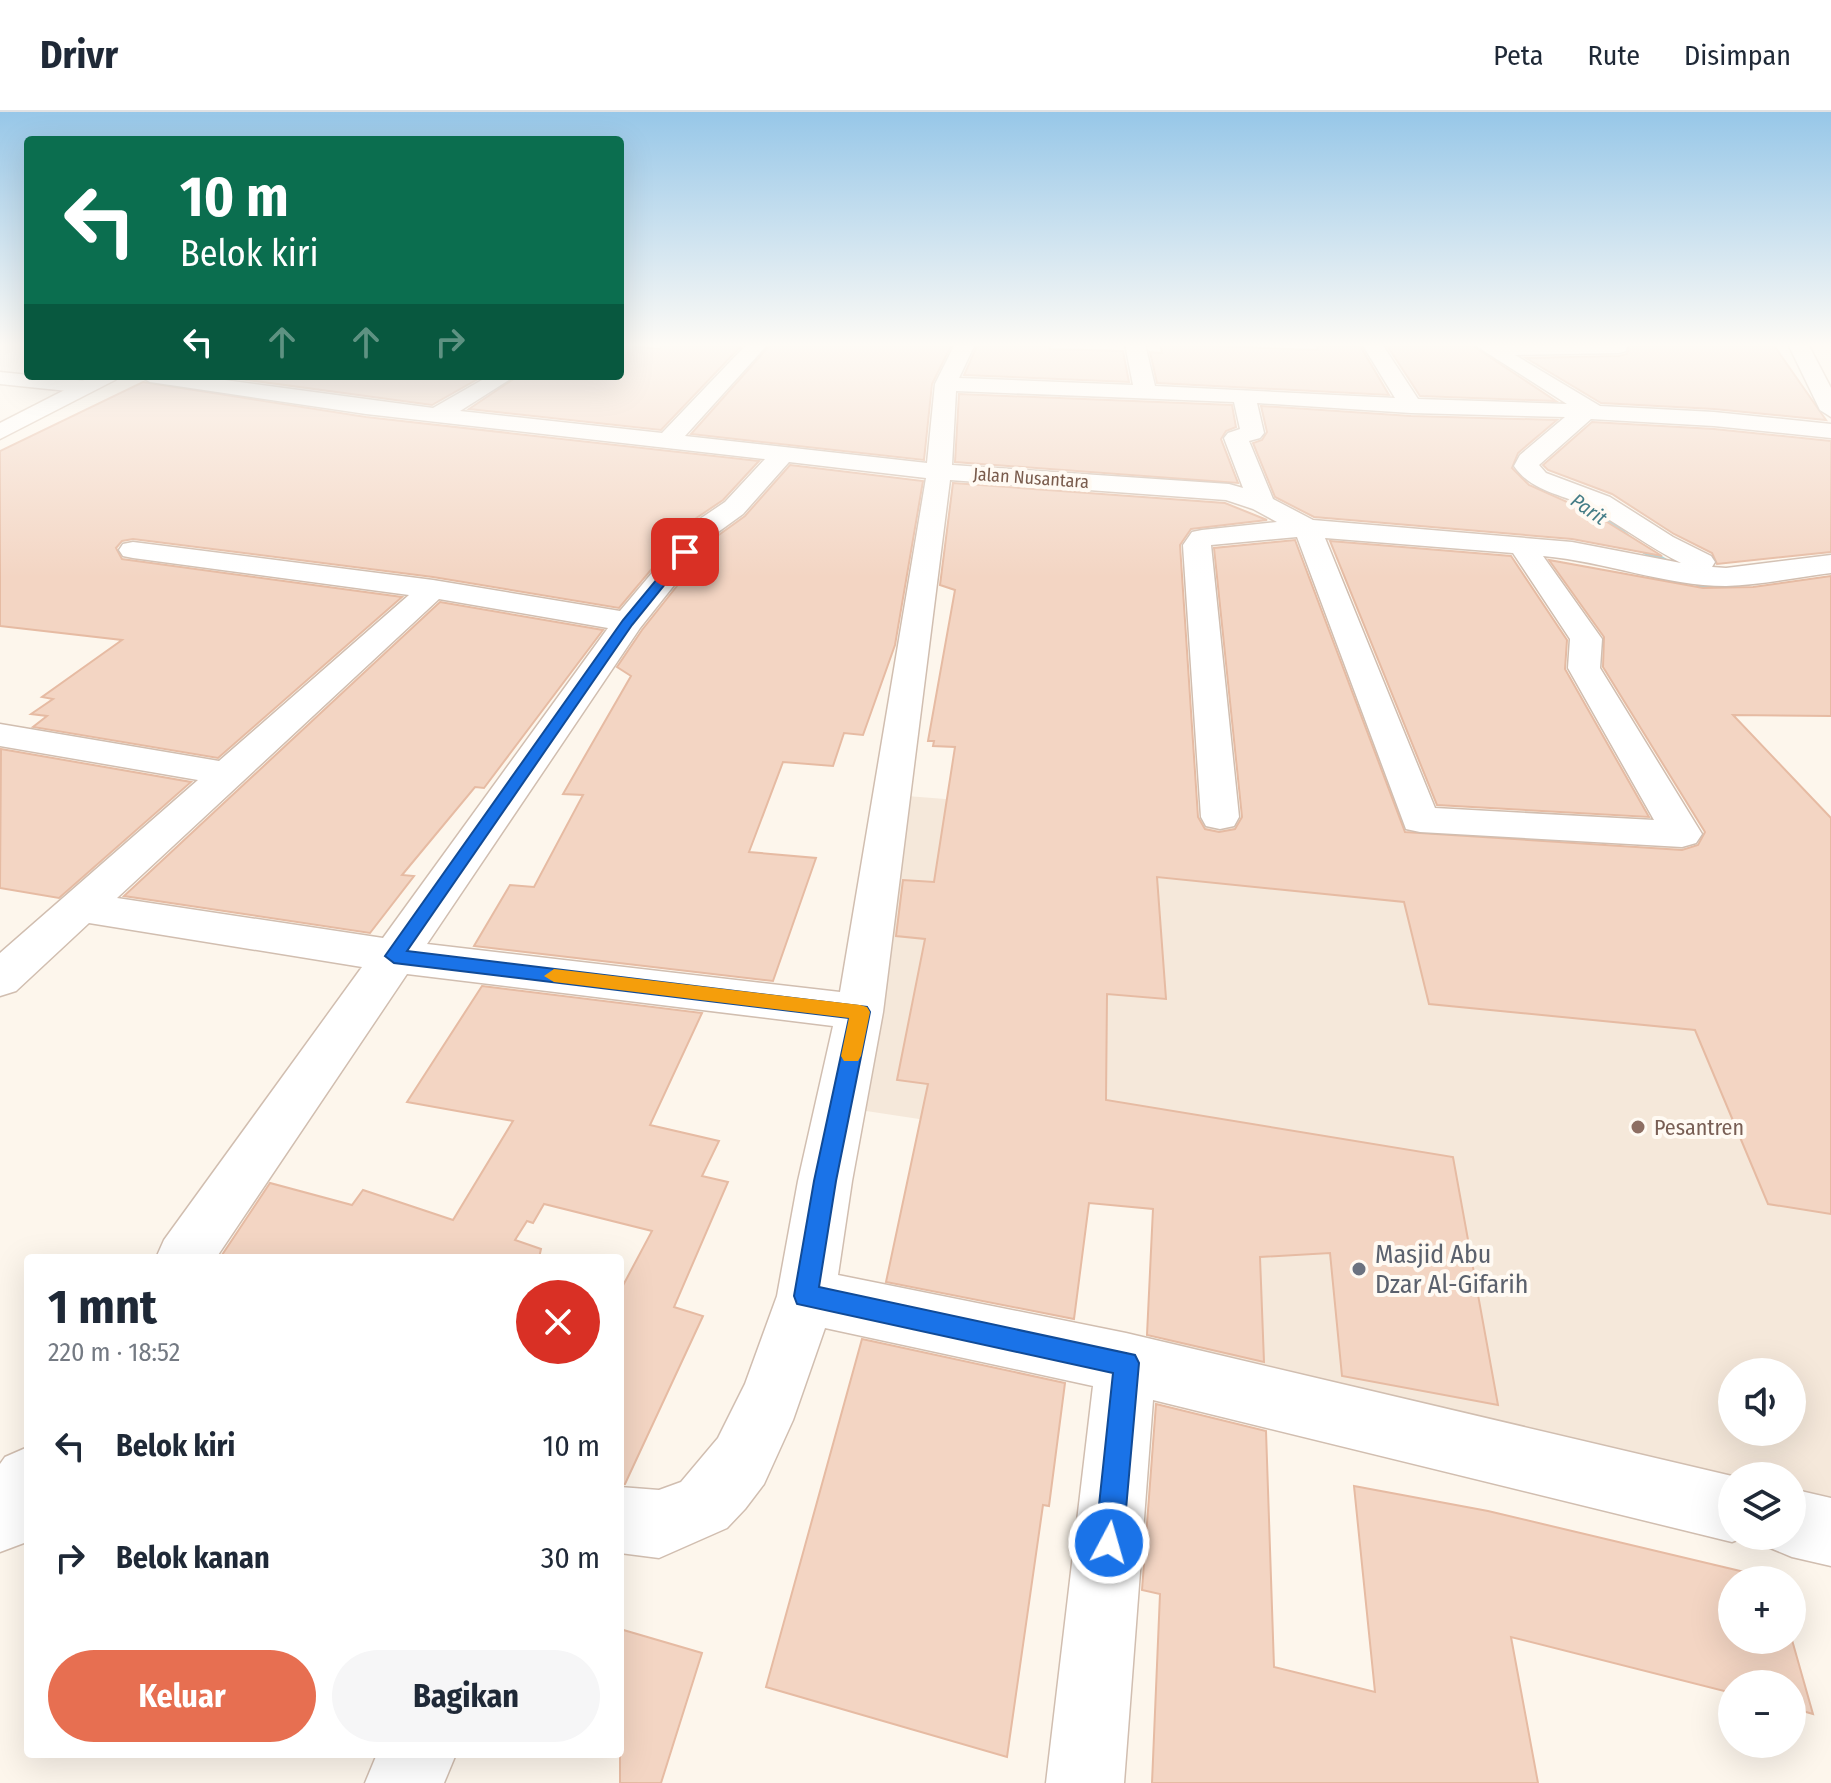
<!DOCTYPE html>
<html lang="id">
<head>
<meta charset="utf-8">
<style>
  :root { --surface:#fff; --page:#f6f6f7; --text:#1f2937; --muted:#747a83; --line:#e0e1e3; --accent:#e76f51 }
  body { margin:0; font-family:"Fira Sans Condensed",sans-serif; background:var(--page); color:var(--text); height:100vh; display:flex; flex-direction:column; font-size:30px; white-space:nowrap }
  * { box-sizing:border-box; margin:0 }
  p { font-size:26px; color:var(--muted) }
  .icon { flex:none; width:44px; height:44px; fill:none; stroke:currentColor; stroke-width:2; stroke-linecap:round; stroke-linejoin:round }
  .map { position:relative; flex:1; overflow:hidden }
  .panel { position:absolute; left:24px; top:1142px; width:600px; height:504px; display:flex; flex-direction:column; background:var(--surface); border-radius:8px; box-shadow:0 8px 32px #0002 }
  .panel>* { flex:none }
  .guide { position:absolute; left:24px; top:24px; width:600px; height:244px; border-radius:8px; box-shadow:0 8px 32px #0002; background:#0b6e4f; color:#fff; overflow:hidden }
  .controls { position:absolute; left:1718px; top:1246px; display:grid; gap:16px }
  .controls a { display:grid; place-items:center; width:88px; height:88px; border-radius:50%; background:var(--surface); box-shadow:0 8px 32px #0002; font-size:40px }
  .pin { position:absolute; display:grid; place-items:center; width:68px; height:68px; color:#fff; margin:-34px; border-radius:16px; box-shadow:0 4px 12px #0006 }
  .me { position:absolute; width:88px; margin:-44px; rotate:6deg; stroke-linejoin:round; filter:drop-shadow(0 0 6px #0008) }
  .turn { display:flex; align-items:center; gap:28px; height:168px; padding:0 24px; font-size:36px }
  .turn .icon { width:104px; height:104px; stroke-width:2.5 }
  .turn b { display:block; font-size:56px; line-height:68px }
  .lanes { display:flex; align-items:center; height:76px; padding:0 24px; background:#0003; justify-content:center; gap:40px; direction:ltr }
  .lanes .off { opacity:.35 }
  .round { display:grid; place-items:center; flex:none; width:84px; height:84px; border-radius:42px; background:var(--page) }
  .head { display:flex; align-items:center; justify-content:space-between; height:136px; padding:0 24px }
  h1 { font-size:48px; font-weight:700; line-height:60px }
  .button { display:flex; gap:16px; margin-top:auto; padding:16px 24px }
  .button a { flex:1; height:92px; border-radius:48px; background:var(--accent); color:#fff; font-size:32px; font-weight:700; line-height:92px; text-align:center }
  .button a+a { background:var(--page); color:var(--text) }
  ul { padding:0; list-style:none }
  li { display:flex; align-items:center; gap:24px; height:112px; padding:0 24px }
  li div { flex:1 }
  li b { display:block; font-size:30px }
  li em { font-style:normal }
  header { display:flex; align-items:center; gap:48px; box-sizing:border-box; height:112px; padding:0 40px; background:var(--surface); border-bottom:2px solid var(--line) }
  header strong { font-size:38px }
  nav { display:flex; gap:44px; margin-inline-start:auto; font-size:28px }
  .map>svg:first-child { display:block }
  .residential { fill:#f5e8da; fill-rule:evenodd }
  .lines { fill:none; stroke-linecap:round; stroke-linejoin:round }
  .stream { fill:#a5d3da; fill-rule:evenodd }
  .building { fill:#f3d5c3; stroke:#e6bba3; stroke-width:2 }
  .minor-casing { stroke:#d1beb0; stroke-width:3 }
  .secondary-casing { stroke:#d6c0b0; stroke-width:3 }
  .minor { fill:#fff; fill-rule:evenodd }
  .secondary { fill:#fff; fill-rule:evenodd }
  .route { fill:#1a73e8; stroke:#114b97; stroke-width:2 }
  .slow { fill:#f59e0b }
  .education-dot { fill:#8d6e63; stroke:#fffaf3; stroke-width:3 }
  .worship-dot { fill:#6b7280; stroke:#fffaf3; stroke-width:3 }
  .labels { text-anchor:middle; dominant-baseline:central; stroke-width:8; stroke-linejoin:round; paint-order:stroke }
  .far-street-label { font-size:18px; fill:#7a5c4d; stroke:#fffaf3 }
  .far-water-label { font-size:20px; font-style:italic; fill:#437c86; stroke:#fffaf3 }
  .education-label { font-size:22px; fill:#785e54; stroke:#fffaf3; text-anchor:start }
  .near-worship-label { font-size:26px; fill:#5b616d; stroke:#fffaf3; text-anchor:start }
</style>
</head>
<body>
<header>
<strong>Drivr</strong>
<nav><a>Peta</a><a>Rute</a><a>Disimpan</a></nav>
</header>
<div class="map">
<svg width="1831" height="1671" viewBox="0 0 1831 1671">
  <rect width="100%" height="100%" fill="#fdf6ec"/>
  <path class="residential" d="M907 684 1501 731 1831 739V1387L1792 1378V1364H1732L1164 1232 1195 1049 853 997ZM1732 1260H1792V1320H1732Z"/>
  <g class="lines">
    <path class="stream" d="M1574 384H1582L1637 429 1735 488 1725 491 1629 433 1574 388Z"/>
  </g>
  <g class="building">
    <path d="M664 232H743L661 318 469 297 518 264H620V233L660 237Z"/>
    <path d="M771 232H952L932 272 924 348 691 322Z"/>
    <path d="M978 232H1050V237L1123 239 1129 270 964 263Z"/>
    <path d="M1160 232 1318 238 1316 232H1359L1389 283 1157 271 1150 240 1162 241Z"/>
    <path d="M1386 232H1470L1556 289 1420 284Z"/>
    <path d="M1630 232H1773L1826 308 1714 297 1601 291 1526 246 1619 244 1627 242Z"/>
    <path d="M218 264H483L432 293Z"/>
    <path d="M143 270 366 305 759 349 723 388 692 409 619 496 433 465 133 427 122 429 116 436 122 447 402 485 218 646 33 615 47 604 31 602 53 587 42 585 122 528 0 514V339Z"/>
    <path d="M959 282 1232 293 1236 315 1226 319 1221 327 1238 371 955 350Z"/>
    <path d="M1261 294 1411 304 1557 308 1518 341 1512 356 1529 373 1594 402 1662 444 1572 427 1314 405 1275 385 1253 331 1262 328 1267 320Z"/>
    <path d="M1592 310 1714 317 1831 329V440L1717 452 1712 441 1674 422 1612 382 1548 358 1543 353Z"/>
    <path d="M790 353 923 369 895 533 863 623 844 621 833 654 783 650 749 740 816 746 773 869 474 834 510 773 534 775 583 683 563 682 631 564 617 555 642 518 716 425 745 404Z"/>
    <path d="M953 371 1225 391 1267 408 1191 417 1180 433 1198 705 1205 717 1219 720 1235 717 1242 705 1214 436 1295 428 1405 720 1682 738 1698 733 1705 720 1603 555 1604 525 1549 448 1703 476 1753 475 1831 464V604L1733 603 1831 706V1102L1768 1092 1695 918 1429 892 1404 790 1157 765 1166 887 1107 882 1106 988 1453 1045 1498 1293 1342 1264 1330 1141 1260 1145 1264 1250 1147 1223 1153 1097 1089 1091 1074 1207 886 1170 928 972 897 968 925 827 896 824 903 768 934 770 955 635 933 634 934 629H928L955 478 940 473Z"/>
    <path d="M1330 429 1511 444 1567 528 1565 557 1649 705 1437 693Z"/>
    <path d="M440 490 603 518 484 676 475 675 402 763 414 764 370 821 124 784Z"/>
    <path d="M1 637 191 670 59 786 0 776Z"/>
    <path d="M482 874 702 901 650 1013 719 1029 702 1064 728 1070 674 1195 703 1204 625 1372H620V1179L652 1119 544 1092 533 1111 527 1109 515 1128 541 1137 539 1146H220L270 1071 352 1093 363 1078 453 1108 513 1009 407 990Z"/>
    <path d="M862 1227 1065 1271 1049 1394 1043 1393 1007 1645 766 1575Z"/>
    <path d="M1156 1292 1266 1319 1274 1555 1375 1580 1354 1374 1488 1399 1774 1467 1732 1468V1528H1792L1813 1602 1792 1596V1572H1732V1581L1511 1525 1538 1671H1152L1160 1482 1142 1478Z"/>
    <path d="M620 1517 702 1541 661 1671H620Z"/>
  </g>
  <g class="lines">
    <g class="minor-casing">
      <g id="minor">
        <path d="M747 232H768L685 324 927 351 935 272 955 232H975L959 266 1133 273 1125 232H1145L1155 274 1395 286 1362 232H1382L1418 287 1567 292 1473 232H1627L1626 239 1619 241 1515 243 1600 294 1714 300 1831 312V326L1714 314 1591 307 1539 353 1546 361 1610 385 1673 425 1711 444 1715 450 1712 455 1726 456 1831 443V461C1797 465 1761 473 1726 474 1665 474 1604 449 1543 444L1602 527 1600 556 1702 722 1696 731 1682 735 1420 720 1406 717 1297 425 1211 433 1239 705 1234 714 1220 717 1206 714 1201 705 1183 433 1192 420 1202 418 1277 410 1253 397 1226 388 950 368 883 900 852 1069 838 1163 1126 1221 1732 1364V1424H1747L1732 1430 1153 1288 1124 1671H1046L1093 1274 825 1216 793 1308 764 1372 745 1397 727 1416 659 1446 620 1441V1375L659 1378 681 1370 718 1326 745 1272 777 1184 798 1069 833 914 407 862 216 1146H156L164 1128 362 855 89 811 16 879 0 884V841L198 668 0 634V612L219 649 409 483 133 446 123 444 119 438 123 432 133 430 433 468 620 499 694 411 725 390 765 347 366 302 150 270 139 264H195L433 296 489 264H515L460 299 662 321ZM956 279 1234 290 1240 317 1228 321 1224 326 1243 376 1229 372 952 353ZM1257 291 1411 301 1565 305 1520 343 1514 354C1533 382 1567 382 1595 399 1624 416 1651 436 1681 451L1572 430 1313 408 1273 387 1249 329 1260 326 1264 321ZM789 350 926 366 840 880 427 832 640 516 714 423 743 402ZM1325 426 1513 441 1570 527 1568 556 1654 708 1435 696ZM439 487 608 516 383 826 117 786Z"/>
        <path d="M1788 232H1808L1831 276V305L1820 298Z"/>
        <path d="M0 260 87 269 98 275 87 281 0 272Z"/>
        <path d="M28 1335V1424L24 1431 0 1440V1352L5 1345Z"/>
        <path d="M1792 1377 1831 1386V1454L1792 1445 1768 1435 1764 1424H1792Z"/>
        <path d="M377 1642H456L444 1671H365Z"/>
      </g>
    </g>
    <g class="secondary-casing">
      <path id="secondary" d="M92 264H119L115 268 0 327V311Z"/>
    </g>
    <use href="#minor" class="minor"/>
    <use href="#secondary" class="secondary"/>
  </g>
  <linearGradient id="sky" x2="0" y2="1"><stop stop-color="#97c7e8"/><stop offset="0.5" stop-color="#fefbf6"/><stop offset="1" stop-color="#fefbf6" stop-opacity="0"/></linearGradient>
  <rect width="1831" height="466" fill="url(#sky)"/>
  <path class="route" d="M681 438 691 440 632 513 407 839 867 895 870 900 836 1069 819 1175 1135 1243 1139 1251 1123 1431 1119 1441 1109 1445 1099 1441 1095 1431 1113 1261 797 1192 794 1184 814 1069 849 906 394 851 385 844 623 508Z"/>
  <path class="slow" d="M554 857 860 893 867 895 870 900 861 944 858 949H844L841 944 849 906 554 870 544 864Z"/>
  <circle class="education-dot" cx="1638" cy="1015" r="8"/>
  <circle class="worship-dot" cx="1359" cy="1157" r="8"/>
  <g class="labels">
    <g class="far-street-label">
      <text transform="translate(1031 366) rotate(4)">Jalan Nusantara</text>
    </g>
    <g class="far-water-label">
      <text transform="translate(1589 397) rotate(35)">Parit</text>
    </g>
    <g class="education-label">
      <text x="1654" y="1015">Pesantren</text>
    </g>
    <g class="near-worship-label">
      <text x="1375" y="1142">Masjid Abu<tspan x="1375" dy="30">Dzar Al-Gifarih</tspan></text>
    </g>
  </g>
</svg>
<div class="controls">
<a><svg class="icon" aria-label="sound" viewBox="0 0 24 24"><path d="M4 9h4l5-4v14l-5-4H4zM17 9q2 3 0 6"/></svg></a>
<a><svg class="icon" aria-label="layers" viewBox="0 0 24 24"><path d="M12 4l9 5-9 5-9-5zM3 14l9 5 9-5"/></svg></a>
<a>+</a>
<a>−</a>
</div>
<div class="pin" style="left:685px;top:440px;background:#d93025"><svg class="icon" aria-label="arrive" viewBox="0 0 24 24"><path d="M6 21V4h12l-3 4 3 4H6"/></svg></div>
<svg class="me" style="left:1109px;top:1431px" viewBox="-20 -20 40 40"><circle r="17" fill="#1a73e8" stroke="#fff" stroke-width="3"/><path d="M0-11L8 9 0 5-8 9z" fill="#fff"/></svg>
<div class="guide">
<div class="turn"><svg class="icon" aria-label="left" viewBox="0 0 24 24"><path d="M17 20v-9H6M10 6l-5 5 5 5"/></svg><div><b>10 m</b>Belok kiri</div></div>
<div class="lanes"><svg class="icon" aria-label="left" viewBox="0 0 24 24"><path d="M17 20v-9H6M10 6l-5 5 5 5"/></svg><svg class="icon off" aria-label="ahead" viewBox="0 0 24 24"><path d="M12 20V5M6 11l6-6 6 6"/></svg><svg class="icon off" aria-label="ahead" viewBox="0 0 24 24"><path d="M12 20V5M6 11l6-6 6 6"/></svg><svg class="icon off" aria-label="right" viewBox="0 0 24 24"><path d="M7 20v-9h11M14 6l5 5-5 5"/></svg></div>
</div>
<section class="panel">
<div class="head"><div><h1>1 mnt</h1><p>220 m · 18:52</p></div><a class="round" style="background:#d93025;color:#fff"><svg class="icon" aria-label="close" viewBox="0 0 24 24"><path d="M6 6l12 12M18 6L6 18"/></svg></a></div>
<ul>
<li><svg class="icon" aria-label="left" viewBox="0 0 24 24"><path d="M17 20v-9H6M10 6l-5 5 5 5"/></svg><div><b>Belok kiri</b></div><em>10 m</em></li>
<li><svg class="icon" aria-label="right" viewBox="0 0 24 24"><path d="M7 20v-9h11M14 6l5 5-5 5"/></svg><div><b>Belok kanan</b></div><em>30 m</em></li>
</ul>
<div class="button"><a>Keluar</a><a>Bagikan</a></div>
</section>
</div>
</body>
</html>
